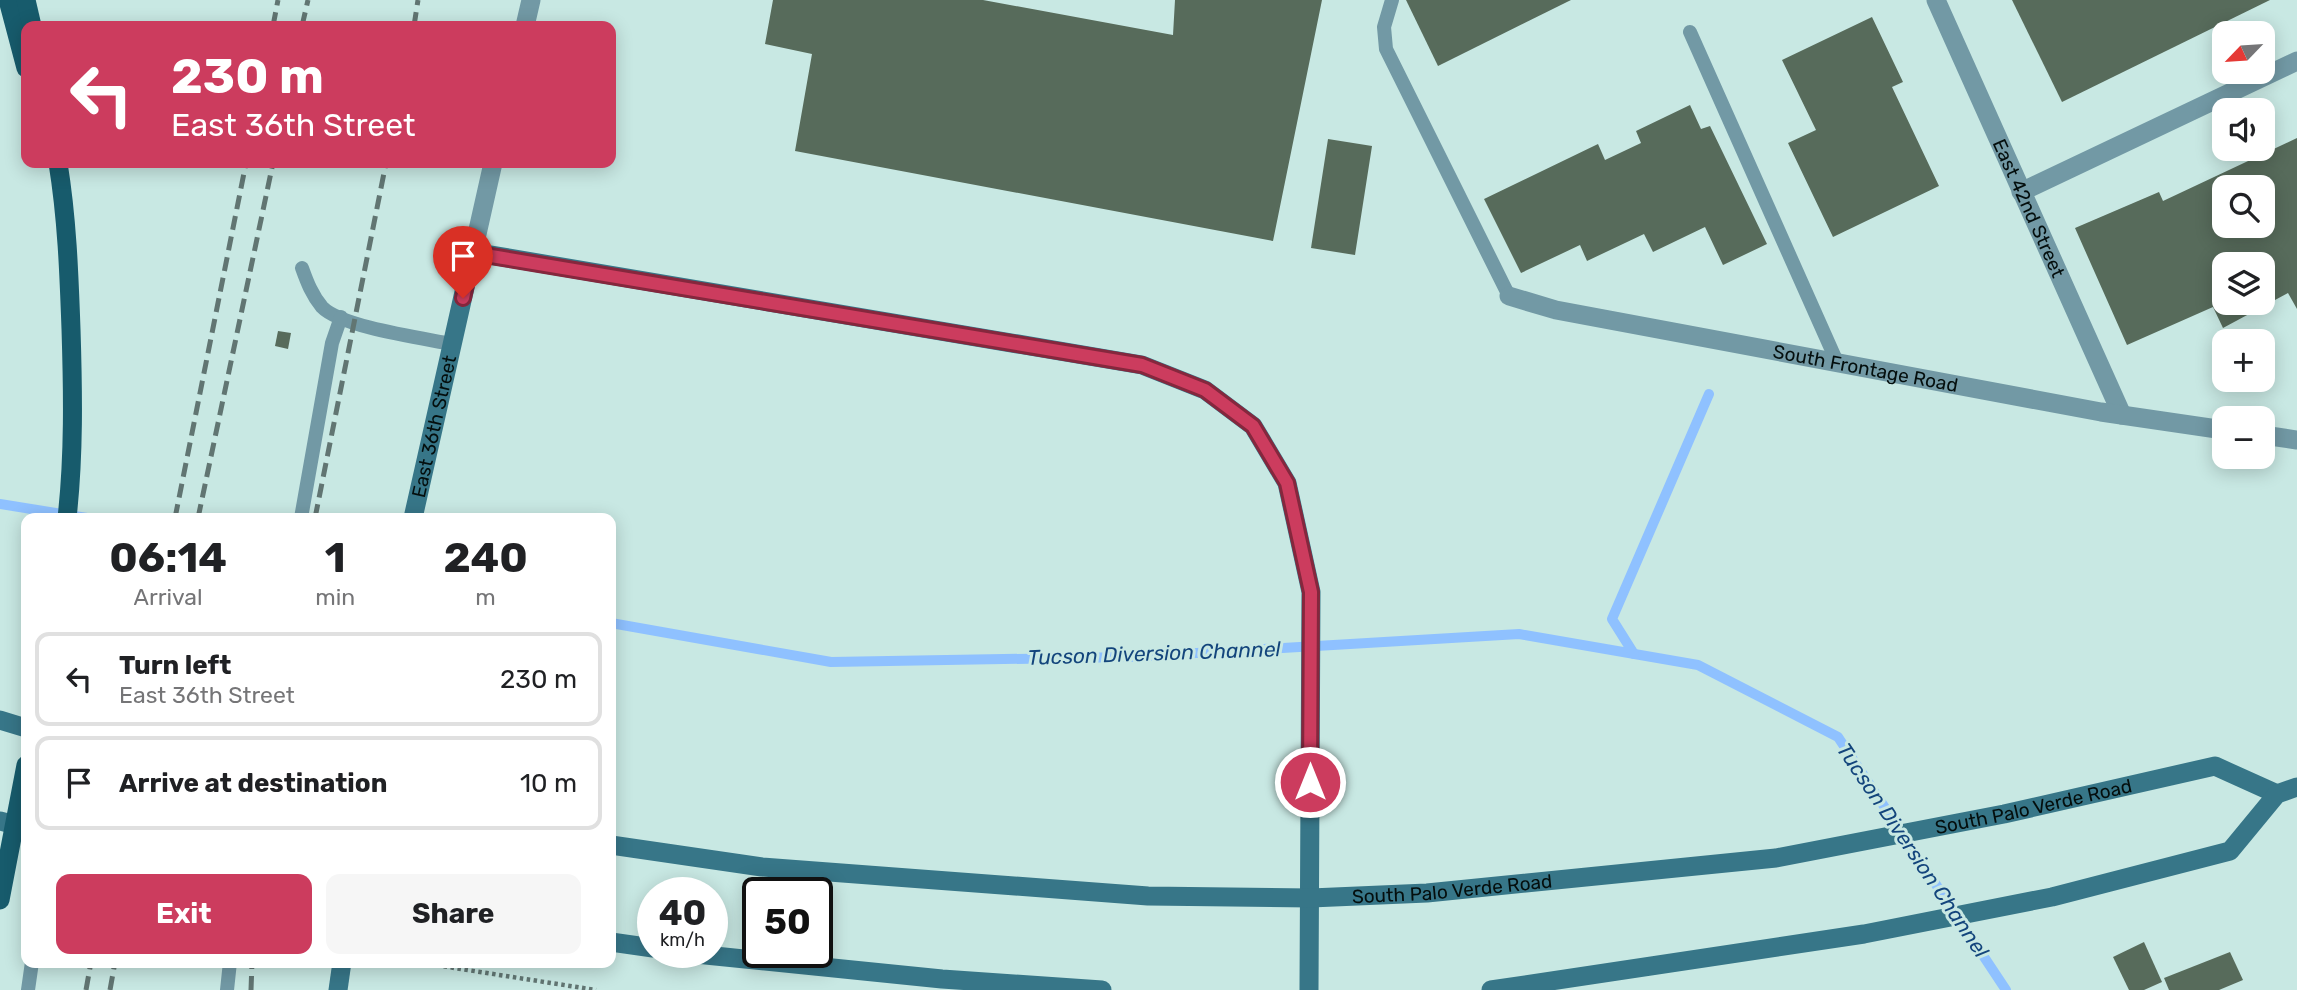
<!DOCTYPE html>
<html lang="en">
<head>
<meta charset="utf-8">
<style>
  :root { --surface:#fff; --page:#f6f6f6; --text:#202124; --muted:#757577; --line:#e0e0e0; --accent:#cc3c5e }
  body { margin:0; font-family:Rubik,sans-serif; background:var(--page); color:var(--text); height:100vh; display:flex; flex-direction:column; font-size:26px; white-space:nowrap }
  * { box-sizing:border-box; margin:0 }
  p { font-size:23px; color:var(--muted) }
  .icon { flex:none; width:38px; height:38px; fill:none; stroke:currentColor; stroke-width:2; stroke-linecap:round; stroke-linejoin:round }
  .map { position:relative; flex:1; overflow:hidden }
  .side { position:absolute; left:21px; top:513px; width:595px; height:455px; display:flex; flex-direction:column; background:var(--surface); border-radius:14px; box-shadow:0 4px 18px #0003 }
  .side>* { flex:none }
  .banner { position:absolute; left:21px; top:21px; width:595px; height:147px; border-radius:14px; box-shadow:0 4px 18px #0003; background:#cc3c5e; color:#fff; overflow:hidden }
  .needle { width:46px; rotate:245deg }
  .buttons { position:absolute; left:2212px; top:21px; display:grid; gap:14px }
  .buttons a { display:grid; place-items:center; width:63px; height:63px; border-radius:14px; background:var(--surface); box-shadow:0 4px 18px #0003; font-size:35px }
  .speed { position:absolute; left:637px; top:877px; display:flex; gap:14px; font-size:35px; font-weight:700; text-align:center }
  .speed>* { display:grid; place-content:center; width:91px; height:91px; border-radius:50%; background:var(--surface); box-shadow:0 4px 18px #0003; line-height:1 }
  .speed small { font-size:18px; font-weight:400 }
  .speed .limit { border:4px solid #111; border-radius:10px; background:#fff; color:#111 }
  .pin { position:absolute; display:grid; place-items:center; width:60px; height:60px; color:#fff; margin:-72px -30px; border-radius:50% 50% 50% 0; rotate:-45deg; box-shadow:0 0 7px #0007 }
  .pin .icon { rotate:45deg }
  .me { position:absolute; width:77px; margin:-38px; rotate:0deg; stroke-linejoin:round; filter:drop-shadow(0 0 5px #0008) }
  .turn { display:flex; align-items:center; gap:24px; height:147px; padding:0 35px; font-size:32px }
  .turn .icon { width:91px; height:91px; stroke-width:2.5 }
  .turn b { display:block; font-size:49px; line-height:60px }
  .eta { display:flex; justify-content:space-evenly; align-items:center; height:119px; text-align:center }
  .eta b { font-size:42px; font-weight:700; line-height:49px }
  .cta { display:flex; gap:14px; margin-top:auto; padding:14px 35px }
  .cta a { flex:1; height:80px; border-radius:14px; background:var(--accent); color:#fff; font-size:28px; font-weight:700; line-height:80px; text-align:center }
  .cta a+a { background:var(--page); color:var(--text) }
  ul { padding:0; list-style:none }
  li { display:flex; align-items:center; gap:21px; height:94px; margin:0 14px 10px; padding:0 21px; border:4px solid var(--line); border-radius:14px }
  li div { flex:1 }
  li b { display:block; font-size:26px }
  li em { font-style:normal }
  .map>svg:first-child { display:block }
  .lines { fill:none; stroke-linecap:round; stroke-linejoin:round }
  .stream { stroke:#8fc1ff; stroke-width:10 }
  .building { fill:#576b5b; fill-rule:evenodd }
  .path { stroke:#627673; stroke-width:4.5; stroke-dasharray:3.5 3.5; stroke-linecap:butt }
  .service { stroke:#7299a5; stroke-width:14 }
  .minor { stroke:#7299a5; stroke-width:19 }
  .secondary { stroke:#377688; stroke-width:19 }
  .primary { stroke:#175b6c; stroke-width:19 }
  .rail { stroke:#617572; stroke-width:5; stroke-dasharray:14 7; stroke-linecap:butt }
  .route-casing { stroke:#85273d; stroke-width:18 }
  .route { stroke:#cc3c5e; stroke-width:12 }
  .labels { text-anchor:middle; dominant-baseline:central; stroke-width:6; stroke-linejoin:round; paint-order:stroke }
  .street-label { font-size:19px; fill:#040e0d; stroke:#c8e8e3 }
  .water-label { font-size:21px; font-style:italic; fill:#13457c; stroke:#c8e8e3 }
</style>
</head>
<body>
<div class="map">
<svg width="2297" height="990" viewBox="0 0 2297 990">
  <rect width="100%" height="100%" fill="#c8e8e3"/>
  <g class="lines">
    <g class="stream">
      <path d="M0 504 87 518"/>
      <path d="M611 623 831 662 1129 657 1519 634 1698 665 1838 737 2006 990"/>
      <path d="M1634 654 1612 619 1709 394"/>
    </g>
  </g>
  <g class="building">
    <path d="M773 0H983L1173 35 1175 0H1322L1273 241 795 151 812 54 765 44Z"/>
    <path d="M1406 0H1571L1438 66Z"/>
    <path d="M2012 0H2270L2062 102Z"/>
    <path d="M1872 17 1903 82 1892 87 1939 186 1833 237 1788 143 1816 130 1782 60Z"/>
    <path d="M1690 105 1701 129 1710 126 1767 244 1723 265 1705 227 1653 252 1644 234 1587 261 1580 245 1521 273 1484 199 1598 144 1605 160 1641 143 1636 131Z"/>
    <path d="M2297 138V309L2288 293 2223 328 2213 307 2127 345 2075 228 2159 192 2163 201ZM2224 187H2263V226H2224ZM2224 264H2263V303H2224Z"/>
    <path d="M1328 139 1372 146 1355 255 1311 248Z"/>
    <path d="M278 331 291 333 288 349 275 346Z"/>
    <path d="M2144 942 2162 982 2144 990H2129L2113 957Z"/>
    <path d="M2230 952 2243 980 2219 990H2169L2164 978Z"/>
  </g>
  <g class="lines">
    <path class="path" d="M416 962 596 990"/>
    <g class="service">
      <path d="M1392 0 1384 27 1386 49 1509 296"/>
      <path d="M1690 32 1837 362"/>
      <path d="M302 268C307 282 312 295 322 307 341 327 422 338 452 344"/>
      <path d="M301 518 332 343 341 317"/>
      <path d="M28 990 32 962"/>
      <path d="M227 990 230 962"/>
    </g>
    <g class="minor">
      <path id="s1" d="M1936 0 2122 415"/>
      <path d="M525 26 531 0"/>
      <path d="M2021 192 2297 61"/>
      <path d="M473 252 493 163"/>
      <path id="s2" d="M1509 296 1556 310 2101 412 2224 430"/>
      <path d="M2263 435 2297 440"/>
    </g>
    <g class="secondary">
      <path id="s3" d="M413 518 473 252 1142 365 1205 390 1253 426 1287 483 1311 592 1309 990"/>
      <path d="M0 720 26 728"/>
      <path d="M0 821 26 828"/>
      <path id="s4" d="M611 845 762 867 1148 896 1311 898 1427 893 1776 858 2004 814 2215 766 2277 794"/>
      <path d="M611 942 653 948"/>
      <path d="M676 952 942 979 1102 990"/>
      <path d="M338 990 342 962"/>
      <path d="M1491 990 1864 934 2052 897 2230 851 2277 794 2297 787"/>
    </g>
    <g class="primary">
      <path d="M8 0 26 68"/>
      <path d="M26 0 32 26"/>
      <path d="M58 163C67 218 69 273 71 329 73 392 74 456 67 518"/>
      <path d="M0 900 26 765"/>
    </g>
    <g class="rail">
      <path d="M273 26 278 0"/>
      <path d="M302 26 308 0"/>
      <path d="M414 26 418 0"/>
      <path d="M175 518 246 163"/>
      <path d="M198 518 273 163"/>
      <path d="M315 518 386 163"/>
      <path d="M86 990 91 962"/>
      <path d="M110 990 115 962"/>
      <path d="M251 990 252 962"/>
    </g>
  </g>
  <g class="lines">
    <g class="route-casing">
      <path id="route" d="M463 298 473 253 1142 365 1205 390 1253 426 1287 483 1311 592 1310 782"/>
    </g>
    <use href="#route" class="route"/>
  </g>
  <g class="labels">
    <g class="street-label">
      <text stroke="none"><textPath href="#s1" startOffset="228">East 42nd Street</textPath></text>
      <text stroke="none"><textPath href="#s2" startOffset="364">South Frontage Road</textPath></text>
      <text stroke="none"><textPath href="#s3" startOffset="94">East 36th Street</textPath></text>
      <text stroke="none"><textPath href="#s4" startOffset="1432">South Palo Verde Road</textPath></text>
      <text stroke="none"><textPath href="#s4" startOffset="844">South Palo Verde Road</textPath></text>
    </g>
    <g class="water-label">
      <text transform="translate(1154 653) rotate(-2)">Tucson Diversion Channel</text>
      <text transform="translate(1913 850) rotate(56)">Tucson Diversion Channel</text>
    </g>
  </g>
</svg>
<div class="buttons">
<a><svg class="needle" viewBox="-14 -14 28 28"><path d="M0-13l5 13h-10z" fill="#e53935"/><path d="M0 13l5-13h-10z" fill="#757577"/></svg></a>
<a><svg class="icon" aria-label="sound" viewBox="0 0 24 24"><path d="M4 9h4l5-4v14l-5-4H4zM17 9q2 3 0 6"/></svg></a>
<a><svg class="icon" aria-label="search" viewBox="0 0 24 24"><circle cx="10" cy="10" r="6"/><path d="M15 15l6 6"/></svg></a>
<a><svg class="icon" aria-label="layers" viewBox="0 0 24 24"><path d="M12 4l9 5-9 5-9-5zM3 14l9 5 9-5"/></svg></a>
<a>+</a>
<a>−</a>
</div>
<div class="speed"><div>40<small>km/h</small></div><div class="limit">50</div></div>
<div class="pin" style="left:463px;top:298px;background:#d93025"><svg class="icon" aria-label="arrive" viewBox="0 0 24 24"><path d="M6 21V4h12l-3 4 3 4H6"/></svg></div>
<svg class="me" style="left:1310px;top:782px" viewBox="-20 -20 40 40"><circle r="17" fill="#cc3c5e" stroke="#fff" stroke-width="3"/><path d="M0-11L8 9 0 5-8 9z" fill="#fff"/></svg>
<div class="banner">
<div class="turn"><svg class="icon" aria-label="left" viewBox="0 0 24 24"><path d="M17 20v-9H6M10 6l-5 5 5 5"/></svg><div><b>230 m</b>East 36th Street</div></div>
</div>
<section class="side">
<div class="eta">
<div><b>06:14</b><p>Arrival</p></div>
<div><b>1</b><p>min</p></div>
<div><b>240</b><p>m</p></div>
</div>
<ul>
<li><svg class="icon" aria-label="left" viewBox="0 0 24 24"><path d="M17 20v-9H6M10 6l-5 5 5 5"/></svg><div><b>Turn left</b><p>East 36th Street</p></div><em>230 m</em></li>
<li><svg class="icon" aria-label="arrive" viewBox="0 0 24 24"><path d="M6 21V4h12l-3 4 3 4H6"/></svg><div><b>Arrive at destination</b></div><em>10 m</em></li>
</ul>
<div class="cta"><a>Exit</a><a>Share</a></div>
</section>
</div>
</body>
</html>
